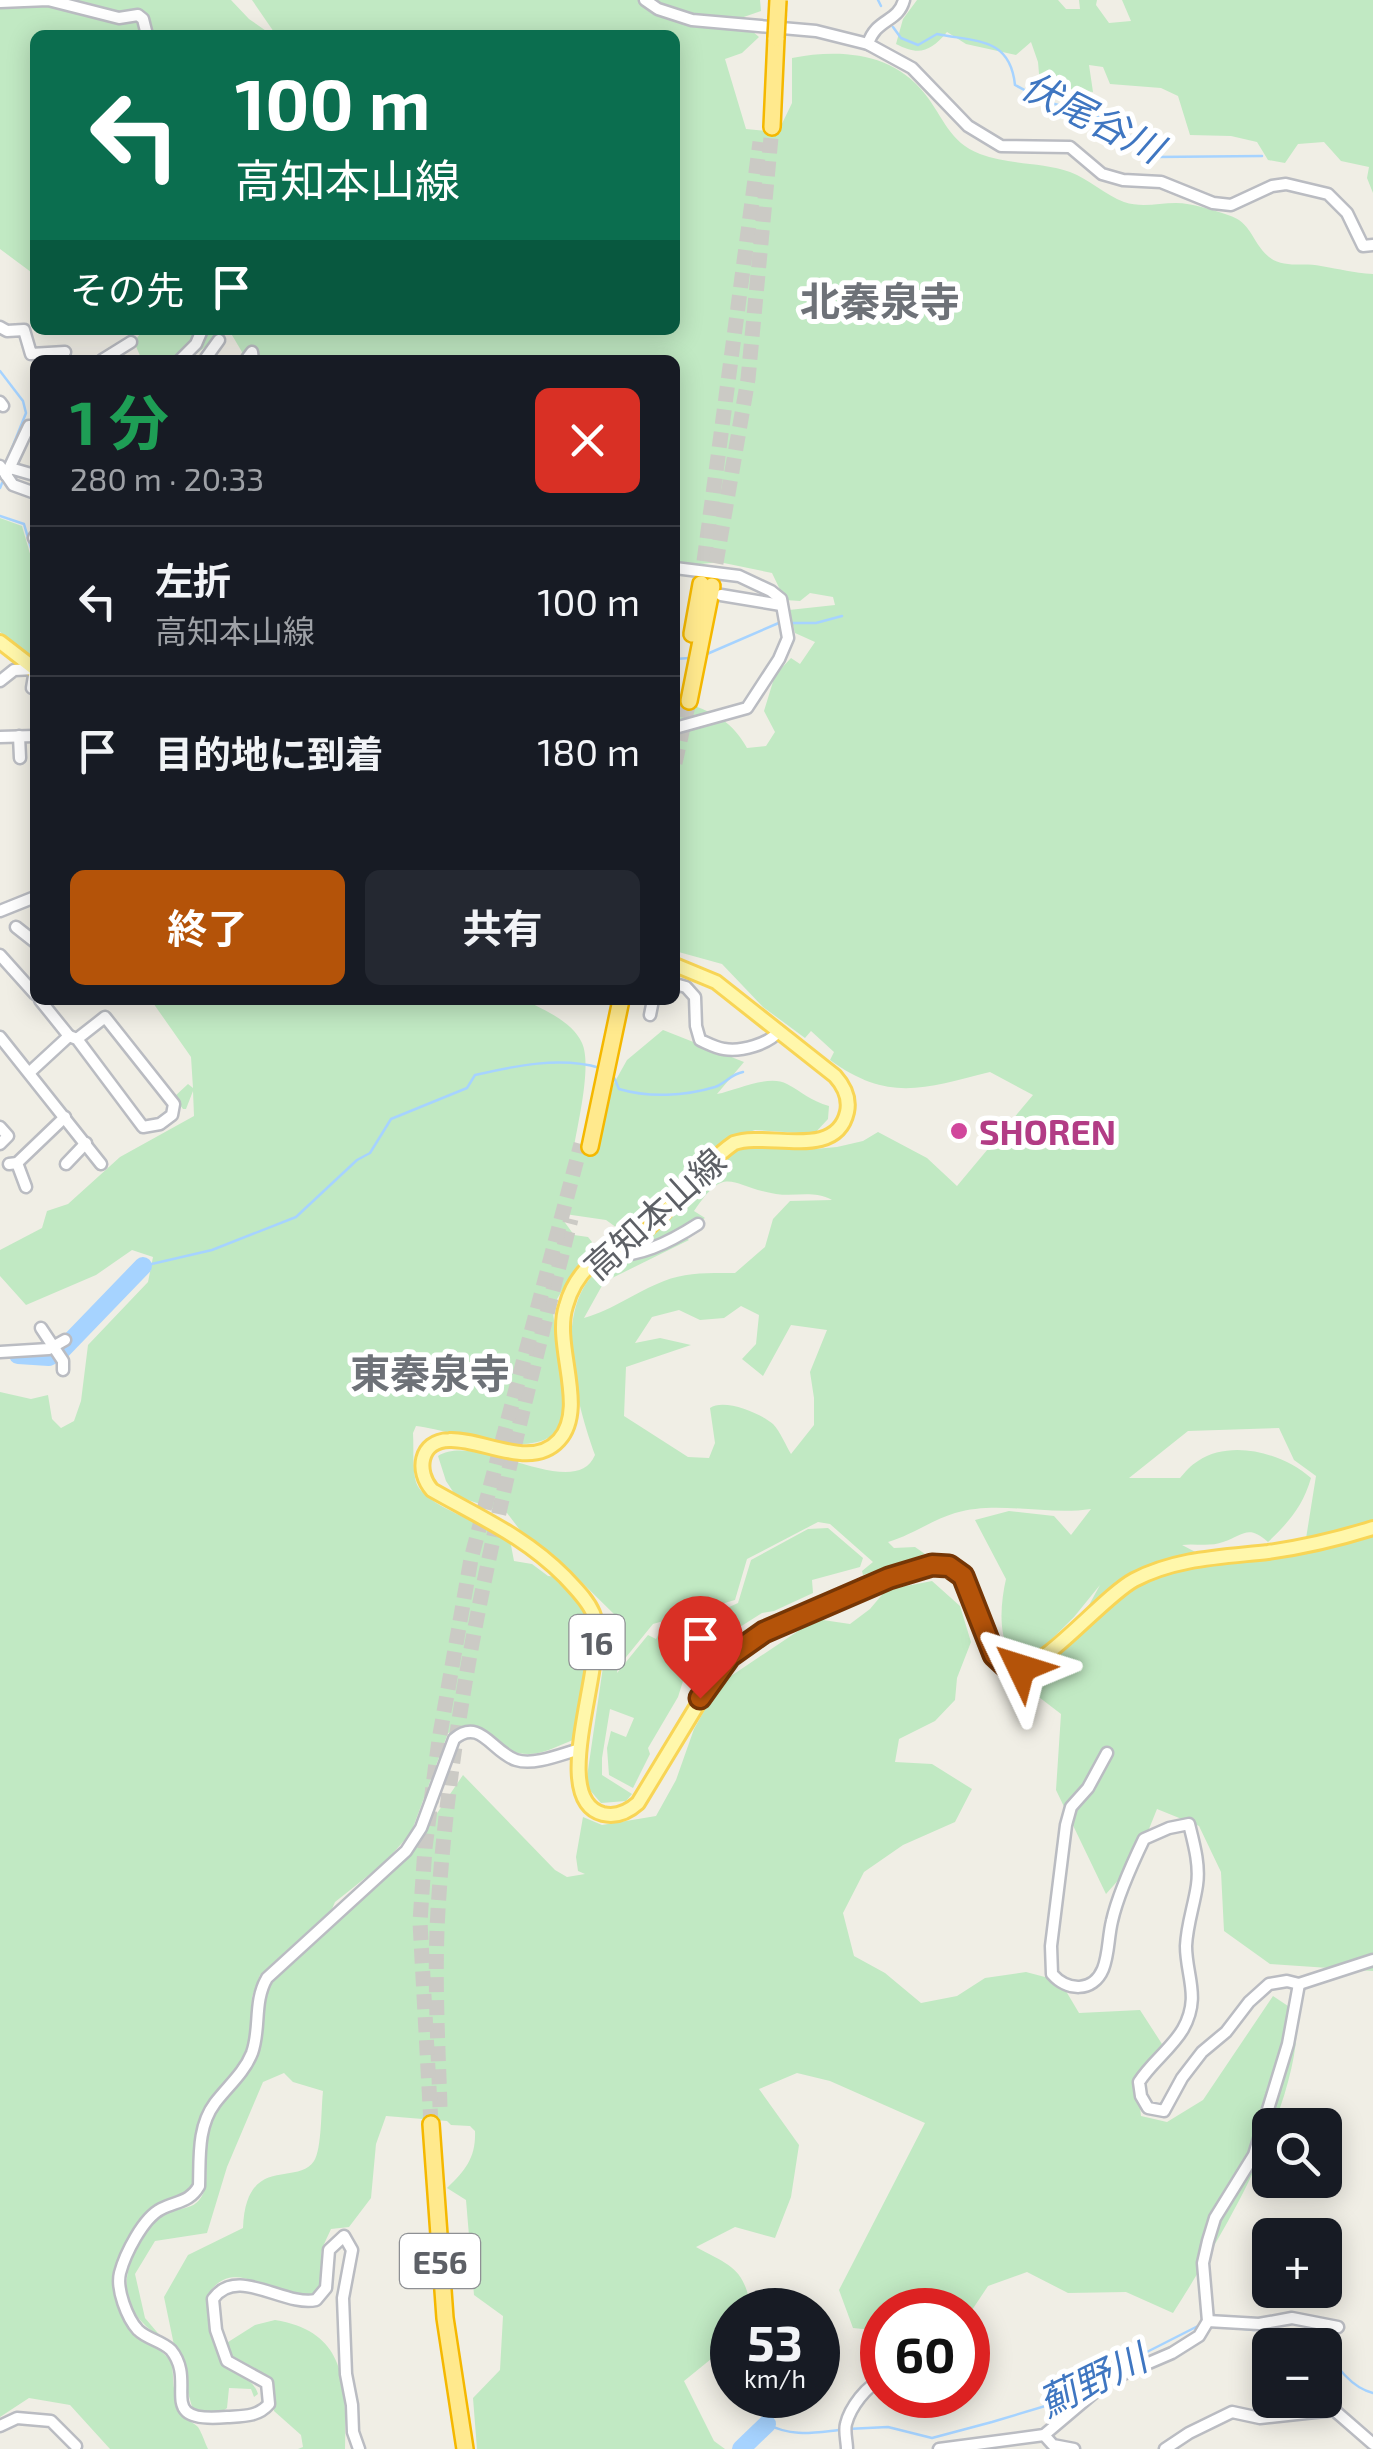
<!DOCTYPE html>
<html lang="ja">
<head>
<meta charset="utf-8">
<style>
  :root { --surface:#171b24; --page:#242831; --text:#f1f3f6; --muted:#9ea1a6; --line:#363941; --accent:#b45309 }
  body { margin:0; font-family:"Exo 2","Noto Sans JP",sans-serif; background:var(--page); color:var(--text); height:100vh; display:flex; flex-direction:column; font-size:38px; white-space:nowrap }
  * { box-sizing:border-box; margin:0 }
  p { font-size:32px; color:var(--muted) }
  .icon { flex:none; width:55px; height:55px; fill:none; stroke:currentColor; stroke-width:2; stroke-linecap:round; stroke-linejoin:round }
  .map { position:relative; flex:1; overflow:hidden }
  .side { position:absolute; left:30px; top:355px; width:650px; height:650px; display:flex; flex-direction:column; background:var(--surface); border-radius:15px; box-shadow:0 5px 25px #0003 }
  .side>* { flex:none }
  .hud { position:absolute; left:30px; top:30px; width:650px; height:305px; border-radius:15px; box-shadow:0 5px 25px #0003; background:#0b6e4f; color:#fff; overflow:hidden }
  .controls { position:absolute; left:1252px; top:2108px; display:grid; gap:20px }
  .controls a { display:grid; place-items:center; width:90px; height:90px; border-radius:15px; background:var(--surface); box-shadow:0 5px 25px #0003; font-size:50px }
  .speed { position:absolute; left:710px; top:2288px; display:flex; gap:20px; font-size:50px; font-weight:700; text-align:center }
  .speed>* { display:grid; place-content:center; width:130px; height:130px; border-radius:50%; background:var(--surface); box-shadow:0 5px 25px #0003; line-height:1 }
  .speed small { font-size:25px; font-weight:400 }
  .speed .limit { border:15px solid #d22; background:#fff; color:#111 }
  .pin { position:absolute; display:grid; place-items:center; width:85px; height:85px; color:#fff; margin:-102px -42px; border-radius:50% 50% 50% 0; rotate:-45deg; box-shadow:0 0 10px #0007 }
  .pin .icon { rotate:45deg }
  .me { position:absolute; width:110px; margin:-55px; rotate:311deg; stroke-linejoin:round; filter:drop-shadow(0 0 8px #0008) }
  .turn { display:flex; align-items:center; gap:35px; height:210px; padding:0 40px; font-size:45px }
  .turn .icon { width:130px; height:130px; stroke-width:2.5 }
  .turn b { display:block; font-size:70px; line-height:85px }
  .then { display:flex; align-items:center; height:95px; padding:0 40px; background:#0003; gap:20px; font-size:38px }
  .round { display:grid; place-items:center; flex:none; width:105px; height:105px; border-radius:15px; background:var(--page) }
  .head { display:flex; align-items:center; justify-content:space-between; height:170px; padding:0 40px }
  h1 { font-size:60px; font-weight:700; line-height:75px; color:#1e9e55 }
  .action { display:flex; gap:20px; margin-top:auto; padding:20px 40px }
  .action a { flex:1; height:115px; border-radius:15px; background:var(--accent); color:#fff; font-size:40px; font-weight:700; line-height:115px; text-align:center }
  .action a+a { background:var(--page); color:var(--text) }
  ul { padding:0; list-style:none }
  li { display:flex; align-items:center; gap:30px; height:150px; padding:0 40px; border-top:2px solid var(--line) }
  li div { flex:1 }
  li b { display:block; font-size:38px }
  li em { font-style:normal }
  .map>svg:first-child { display:block }
  .green { fill:#c1e9c3; fill-rule:evenodd }
  .lines { fill:none; stroke-linecap:round; stroke-linejoin:round }
  .stream { stroke:#a6d3ff; stroke-width:2.5 }
  .river { stroke:#a6d3ff; stroke-width:18 }
  .highway-tunnel { stroke:#cbcac5; stroke-width:15; stroke-dasharray:15 8; stroke-linecap:butt }
  .minor-casing { stroke:#babcc2; stroke-width:15 }
  .major-casing { stroke:#f8d556; stroke-width:18 }
  .highway-casing { stroke:#f5b800; stroke-width:20 }
  .minor { stroke:#fff; stroke-width:10 }
  .major { stroke:#fff7ab; stroke-width:12 }
  .highway { stroke:#ffe98d; stroke-width:15 }
  .highway-bridge-casing { stroke:#f5b800; stroke-width:20; stroke-linecap:butt }
  .highway-bridge { stroke:#ffe98d; stroke-width:15 }
  .route-casing { stroke:#753606; stroke-width:25 }
  .route { stroke:#b45309; stroke-width:18 }
  .hotel-dot { fill:#d1479c; stroke:#fff; stroke-width:4 }
  .labels { text-anchor:middle; dominant-baseline:central; stroke-width:10; stroke-linejoin:round; paint-order:stroke }
  .shield { fill:#fff; stroke:#8e9094; stroke-width:2.5 }
  .shield-label { font-size:32px; font-weight:bold; fill:#5d6066 }
  .hotel-label { font-size:35px; font-weight:bold; fill:#b23c85; stroke:#fff; text-anchor:start }
  .street-label { font-size:35px; fill:#5d6066; stroke:#fff }
  .water-label { font-size:38px; font-style:italic; fill:#3f76c1; stroke:#fff }
  .quarter-label { font-size:40px; font-weight:bold; fill:#6e7278; stroke:#fff }
</style>
</head>
<body>
<div class="map">
<svg width="1373" height="2449" viewBox="0 0 1373 2449">
  <rect width="100%" height="100%" fill="#f0eee5"/>
  <g class="green">
    <path d="M0 0H231L249 19 272 35H35V275L0 249Z"/>
    <path d="M252 0H760L761 11 738 19 759 37 742 53 725 59 746 129 778 132 792 103V58C840 49 892 52 925 94 944 118 949 142 980 154 1008 165 1042 162 1070 172 1089 179 1105 195 1124 202 1142 208 1158 203 1176 203 1192 203 1213 210 1228 215 1252 222 1252 243 1269 257 1284 269 1304 262 1321 266 1340 269 1353 273 1373 274V1971L1270 1964 1224 1931 1221 1872 1199 1826 1157 1809 1137 1859 1106 1894 1056 1790 1061 1714 1018 1681 1066 1647 1100 1585 1074 1617 1045 1646 1031 1655 1009 1651C998 1631 1001 1601 1006 1579L975 1520 1009 1511 1054 1516 1071 1535 1091 1509C1047 1516 998 1500 955 1513 932 1520 912 1535 888 1542L894 1548 915 1547 925 1554 863 1575 862 1571 873 1562 830 1524 818 1522 747 1559 735 1600 653 1624 618 1667 617 1673 648 1635 656 1639 664 1623 703 1619 738 1603 751 1560 808 1529 828 1528 863 1558 860 1567 812 1580 813 1593 774 1611 762 1613 732 1632 705 1655 684 1678 678 1697 648 1748 650 1754 633 1788 609 1775 607 1748 611 1731 626 1737 634 1718 610 1709 602 1758V1775L632 1794 626 1801 601 1803 588 1788 587 1777 605 1653 617 1632V1617L557 1558 520 1530 507 1513 456 1496 446 1481 438 1456C477 1431 575 1503 595 1455 576 1402 549 1304 604 1265 614 1258 629 1257 641 1254 656 1249 671 1242 685 1237L689 1240 604 1282 584 1318C615 1309 635 1292 664 1281 686 1272 711 1273 735 1273L765 1247 773 1219 790 1201 832 1200C813 1190 796 1197 776 1194 730 1187 727 1162 694 1211L705 1218 672 1238 623 1252 650 1235 735 1150 759 1146 803 1150 837 1147 863 1141 878 1132 927 1158 957 1186 1033 1095 990 1072C925 1088 889 1103 830 1060L834 1052 811 1031 805 1038 763 1007 722 964 675 951V699C707 710 730 717 747 748L766 746 775 732 764 711 775 675 791 658 800 664 815 642 795 633 789 610 835 605 833 597 810 593 800 601 785 600 772 573 719 562 675 567V360H240L242 352 229 330H675V35H276ZM741 1306 759 1315 756 1344 742 1359 763 1376 791 1325 827 1330 810 1372 814 1398V1425L791 1454C786 1446 780 1431 773 1424 760 1413 724 1398 710 1408L715 1443 709 1458 688 1457 624 1416 626 1367 691 1345 660 1338 635 1343 652 1317 679 1310 700 1320 724 1318ZM1279 1428 1294 1460 1316 1476 1304 1551 1207 1558 1182 1545C1193 1543 1211 1547 1223 1542 1244 1535 1248 1524 1268 1542 1289 1522 1303 1506 1311 1478 1283 1453 1231 1439 1198 1461 1191 1465 1185 1472 1180 1478H1129L1188 1431Z"/>
    <path d="M917 0H1058L1066 9H1080L1079 0H1097L1096 5 1109 23 1131 21 1122 0H1373V193L1367 178 1369 167 1341 161 1324 142 1298 144 1285 163 1268 160 1257 142 1231 136 1190 135 1178 96 1161 88 1110 84 1103 67 1089 65 1093 92 1040 85 1038 62 1031 42 1016 55 966 44 947 32C930 52 919 56 896 44L903 19Z"/>
    <path d="M143 330H220C194 364 182 360 142 360L134 342Z"/>
    <path d="M0 518 22 526 35 571V660L0 632Z"/>
    <path d="M151 1000H524C543 1009 573 1022 582 1043 592 1065 578 1122 574 1147L597 1154 613 1085 627 1060 663 1030 744 1062 717 1094C737 1090 769 1074 787 1084 802 1092 811 1101 829 1106L828 1119 814 1134 755 1130 728 1139 642 1226 627 1235 606 1220 558 1213 574 1235 588 1237 592 1242 557 1299 553 1312 564 1408C563 1474 454 1430 416 1426L413 1433C414 1448 412 1467 416 1482 422 1505 488 1525 510 1540L514 1561 532 1564 548 1576 557 1577C568 1591 584 1605 589 1622 598 1650 580 1708 575 1739 548 1750 527 1764 500 1744 491 1737 485 1730 474 1725L448 1733 411 1833 384 1863 335 1902 332 1909 260 1975 252 1997 249 2049 199 2124 192 2184 185 2194 160 2204 148 2214 118 2262 114 2275V2293L135 2337C192 2363 162 2368 181 2412 184 2420 192 2421 198 2427 202 2433 205 2443 208 2449H110L70 2405 29 2398 0 2417V1392L31 1399 48 1395 52 1419 61 1428 74 1421 81 1401 88 1345 148 1282 153 1257 132 1250 96 1275 26 1305 0 1276V1250L42 1228 47 1211 68 1204 120 1157 194 1116 193 1091 186 1109H183L174 1097 188 1084 193 1088 191 1057Z"/>
    <path d="M932 1581 960 1606 971 1642 957 1678 955 1700 935 1721 899 1739 895 1762 932 1764 972 1789 955 1822 903 1845 864 1872 843 1913 854 1956 885 1973 921 2003 957 1996 985 1978 1026 1972 1060 1981 1079 2013 1140 2010 1162 2044 1137 2079 1141 2116 1167 2122 1203 2100 1273 1996 1297 2012C1302 2104 1222 2236 1173 2313L1126 2292 1068 2293 1027 2272 988 2286 968 2316V2310H882V2331L853 2328 839 2290 925 2123 830 2081 797 2073 759 2089 799 2145 791 2197 775 2238 735 2227 696 2247C731 2266 745 2268 751 2310H732V2342L684 2381 714 2441 725 2449H477L473 2398 500 2370 503 2316 474 2295 466 2200 447 2188C466 2170 476 2157 475 2131L470 2126 451 2125 447 2121 386 2116 376 2144 371 2198 349 2227 331 2229C328 2236 324 2243 322 2250 318 2264 328 2284 313 2294 289 2312 246 2259 217 2284 207 2292 207 2300 208 2312 209 2326 213 2344 220 2357 228 2375 252 2374 258 2394L254 2397 251 2389 229 2388 227 2408C217 2416 203 2415 193 2410L174 2345 164 2297 188 2255 243 2228C246 2153 297 2187 314 2161 322 2149 321 2108 323 2091L293 2082 284 2073 263 2082 227 2167 207 2233 155 2241 135 2274 145 2318 162 2338C122 2313 117 2281 141 2242 146 2234 151 2223 158 2217 173 2204 193 2215 203 2194 211 2177 202 2153 207 2133 215 2106 240 2088 253 2064 264 2043 258 2019 265 1997 276 1961 344 1910 374 1882L378 1884 406 1859 463 1775 555 1870 567 1877 585 1874 578 1871 576 1857 583 1817 602 1825 656 1816 676 1780 694 1729 719 1684 816 1619 850 1624 870 1609 886 1590Z"/>
    <path d="M275 2320C349 2332 346 2387 345 2449H298L303 2447 301 2435 274 2411 275 2394 270 2379 230 2357 225 2344 255 2325Z"/>
  </g>
  <g class="lines">
    <g class="stream">
      <path d="M878 0 881 6"/>
      <path d="M893 27 901 38 918 45 937 34C976 42 1010 37 1015 85L1047 102 1097 115 1110 131 1121 136H1133L1147 154 1155 157 1262 156"/>
      <path d="M0 371 23 401 26 413 6 463"/>
      <path d="M0 488 2 483"/>
      <path d="M0 516 24 524 35 562"/>
      <path d="M789 623H816L842 616"/>
      <path d="M707 654 781 622"/>
      <path d="M675 659 690 658"/>
      <path d="M612 1073 619 1089C649 1098 685 1096 715 1087 726 1083 731 1074 743 1072"/>
      <path d="M143 1266 212 1250 296 1217 357 1160 370 1153 391 1119 467 1088 475 1075C514 1066 561 1056 600 1068"/>
      <path d="M1299 2324 1310 2327 1324 2345"/>
      <path d="M1236 2328 1254 2330 1292 2323"/>
      <path d="M1325 2347C1335 2366 1352 2388 1373 2393"/>
      <path d="M767 2424C792 2437 811 2433 839 2430"/>
      <path d="M847 2429 888 2427 932 2438 992 2422 1052 2404 1080 2386 1198 2326"/>
    </g>
    <g class="river">
      <path d="M18 1355 49 1357 61 1351 143 1266"/>
      <path d="M741 2449 767 2424"/>
    </g>
    <g class="highway-tunnel">
      <path d="M701 584 760 142"/>
      <path d="M712 586 748 379 772 127"/>
      <path d="M675 763 689 701"/>
      <path d="M440 2107C438 2042 434 1976 438 1910 452 1676 514 1445 571 1219"/>
      <path d="M431 2124 420 1922 425 1848 439 1740 471 1559 581 1144"/>
    </g>
    <g class="minor-casing">
      <g id="minor">
        <path d="M645 0 658 9 692 20 816 31 868 44 912 68 968 126 1001 146 1070 147 1102 174 1123 180 1161 182 1213 203 1231 205 1272 186 1286 184 1328 194 1347 213 1363 246 1373 245"/>
        <path d="M0 2 48 0 119 18 138 15 143 19 147 35"/>
        <path d="M868 44C876 18 898 23 904 0"/>
        <path d="M0 327 7 331 24 330 31 354 65 352"/>
        <path d="M206 358 219 340"/>
        <path d="M102 360 131 342"/>
        <path d="M180 360 196 344 202 330"/>
        <path d="M246 360 252 352 253 360"/>
        <path d="M0 402 3 406"/>
        <path d="M0 466 13 485 35 493"/>
        <path d="M10 468 31 474"/>
        <path d="M6 475 29 426 35 427"/>
        <path d="M34 538 35 536"/>
        <path d="M675 568 739 576 771 591 781 599 788 638 779 659 747 708 675 728"/>
        <path d="M721 595 781 605"/>
        <path d="M0 681 14 670 35 669"/>
        <path d="M32 688 35 670"/>
        <path d="M19 736 20 758"/>
        <path d="M0 737 35 736"/>
        <path d="M0 911 35 897"/>
        <path d="M16 927 35 942"/>
        <path d="M0 955 35 994"/>
        <path d="M675 984 686 987 695 997 696 1026 700 1040C707 1043 716 1048 724 1049 741 1052 769 1044 779 1031"/>
        <path d="M650 1015 653 1000"/>
        <path d="M69 1036 77 1039 143 1127 160 1124 172 1115 174 1104 105 1017 77 1039"/>
        <path d="M0 1037 101 1164"/>
        <path d="M30 1072 69 1036 40 1000"/>
        <path d="M0 1127 8 1136 0 1144"/>
        <path d="M17 1163 26 1187"/>
        <path d="M9 1164 17 1163 65 1117"/>
        <path d="M66 1164 86 1143"/>
        <path d="M604 1255C637 1259 670 1242 698 1224"/>
        <path d="M41 1328 63 1361V1370"/>
        <path d="M0 1352 49 1349 65 1340"/>
        <path d="M1107 1753 1088 1788 1071 1807 1066 1825 1051 1946 1052 1974C1067 1991 1093 1993 1103 1969 1109 1954 1108 1937 1112 1921 1118 1894 1132 1864 1144 1839L1169 1828 1189 1824C1194 1844 1200 1865 1197 1885 1194 1906 1187 1924 1186 1946 1186 1976 1201 1997 1183 2029 1172 2048 1151 2063 1139 2082L1141 2096 1148 2108 1164 2111 1182 2078 1202 2052 1226 2032 1249 2002 1269 1984 1287 1981 1299 1984 1373 1960"/>
        <path d="M1208 2321 1259 2324 1292 2318 1338 2327"/>
        <path d="M0 2426 17 2418 51 2421 76 2446"/>
        <path d="M1044 2435 1053 2445 1074 2449"/>
        <path d="M359 2449 353 2432 352 2405 346 2374 343 2298 352 2250 344 2236 329 2250 326 2288 316 2300C284 2307 237 2265 213 2299L216 2330 227 2361 267 2383 269 2404C258 2417 243 2416 227 2417 152 2424 199 2384 171 2350 162 2341 147 2339 138 2330 127 2318 116 2289 120 2273 125 2254 143 2218 161 2209 177 2201 190 2202 199 2186 200 2158 197 2127 215 2103 228 2086 244 2073 252 2053 261 2028 253 2002 267 1978L406 1851 421 1828 454 1739C480 1717 492 1752 516 1760 534 1766 562 1754 580 1749"/>
        <path d="M847 2449C847 2442 844 2431 846 2424 850 2408 867 2384 882 2381"/>
        <path d="M939 2449 1044 2435 1109 2380 1172 2353 1199 2336 1208 2321 1203 2263 1208 2241 1215 2218 1254 2155 1288 2044 1299 1984"/>
        <path d="M1165 2449 1189 2433 1232 2412 1260 2418 1334 2410 1373 2444"/>
      </g>
    </g>
    <g class="major-casing">
      <g id="major">
        <path d="M0 642 35 669"/>
        <path d="M675 965 716 982 835 1076C844 1086 850 1098 847 1112 836 1161 767 1131 734 1143 701 1166 678 1203 647 1229 629 1244 605 1250 589 1266 578 1277 570 1291 566 1306 553 1345 588 1408 559 1440 531 1471 482 1438 449 1440 419 1441 416 1472 432 1490 481 1518 524 1536 565 1577 575 1588 587 1599 593 1613 611 1655 545 1799 603 1814 616 1817 628 1812 638 1803L715 1676 746 1643 920 1567C1002 1554 963 1672 1019 1668 1047 1666 1103 1597 1134 1580 1176 1558 1222 1557 1268 1552 1304 1547 1338 1539 1373 1528"/>
      </g>
    </g>
    <g class="highway-casing">
      <g id="highway">
        <path d="M772 127 776 38"/>
        <path d="M692 634 701 584"/>
        <path d="M689 701 712 586"/>
        <path d="M590 1147 621 1000"/>
        <path d="M431 2124 445 2318 465 2449"/>
      </g>
    </g>
    <use href="#minor" class="minor"/>
    <use href="#major" class="major"/>
    <use href="#highway" class="highway"/>
    <g class="highway-bridge-casing">
      <path id="highway-bridge" d="M776 38 778 0"/>
    </g>
    <use href="#highway-bridge" class="highway-bridge"/>
  </g>
  <g class="lines">
    <g class="route-casing">
      <path id="route" d="M700 1698 730 1656 764 1632 889 1578 932 1565 949 1566 963 1576 994 1655 1008 1668H1021"/>
    </g>
    <use href="#route" class="route"/>
  </g>
  <circle class="hotel-dot" cx="959" cy="1131" r="10"/>
  <g class="labels">
    <g class="shield">
      <rect x="569.5" y="1615" width="55" height="54" rx="8"/>
      <rect x="400" y="2234" width="80" height="54" rx="8"/>
    </g>
    <g class="shield-label">
      <text x="597" y="1642">16</text>
      <text x="440" y="2261">E56</text>
    </g>
    <g class="hotel-label">
      <text x="979" y="1131">SHOREN</text>
    </g>
    <g class="street-label">
      <text transform="translate(654 1213) rotate(-42)">高知本山線</text>
    </g>
    <g class="water-label">
      <text transform="translate(1093 116) rotate(27)">伏尾谷川</text>
      <text transform="translate(1092 2379) rotate(-26)">薊野川</text>
    </g>
    <g class="quarter-label">
      <text x="880" y="300">北秦泉寺</text>
      <text x="430" y="1372">東秦泉寺</text>
    </g>
  </g>
</svg>
<div class="controls">
<a><svg class="icon" aria-label="search" viewBox="0 0 24 24"><circle cx="10" cy="10" r="6"/><path d="M15 15l6 6"/></svg></a>
<a>+</a>
<a>−</a>
</div>
<div class="speed"><div>53<small>km/h</small></div><div class="limit">60</div></div>
<div class="pin" style="left:700px;top:1698px;background:#d93025"><svg class="icon" aria-label="arrive" viewBox="0 0 24 24"><path d="M6 21V4h12l-3 4 3 4H6"/></svg></div>
<svg class="me" style="left:1021px;top:1668px" viewBox="-20 -20 40 40"><path d="M0-17L14 15 0 8-14 15z" fill="#b45309" stroke="#fff" stroke-width="4"/></svg>
<div class="hud">
<div class="turn"><svg class="icon" aria-label="left" viewBox="0 0 24 24"><path d="M17 20v-9H6M10 6l-5 5 5 5"/></svg><div><b>100 m</b>高知本山線</div></div>
<div class="then">その先<svg class="icon" aria-label="arrive" viewBox="0 0 24 24"><path d="M6 21V4h12l-3 4 3 4H6"/></svg></div>
</div>
<section class="side">
<div class="head"><div><h1>1 分</h1><p>280 m · 20:33</p></div><a class="round" style="background:#d93025;color:#fff"><svg class="icon" aria-label="close" viewBox="0 0 24 24"><path d="M6 6l12 12M18 6L6 18"/></svg></a></div>
<ul>
<li><svg class="icon" aria-label="left" viewBox="0 0 24 24"><path d="M17 20v-9H6M10 6l-5 5 5 5"/></svg><div><b>左折</b><p>高知本山線</p></div><em>100 m</em></li>
<li><svg class="icon" aria-label="arrive" viewBox="0 0 24 24"><path d="M6 21V4h12l-3 4 3 4H6"/></svg><div><b>目的地に到着</b></div><em>180 m</em></li>
</ul>
<div class="action"><a>終了</a><a>共有</a></div>
</section>
</div>
</body>
</html>
